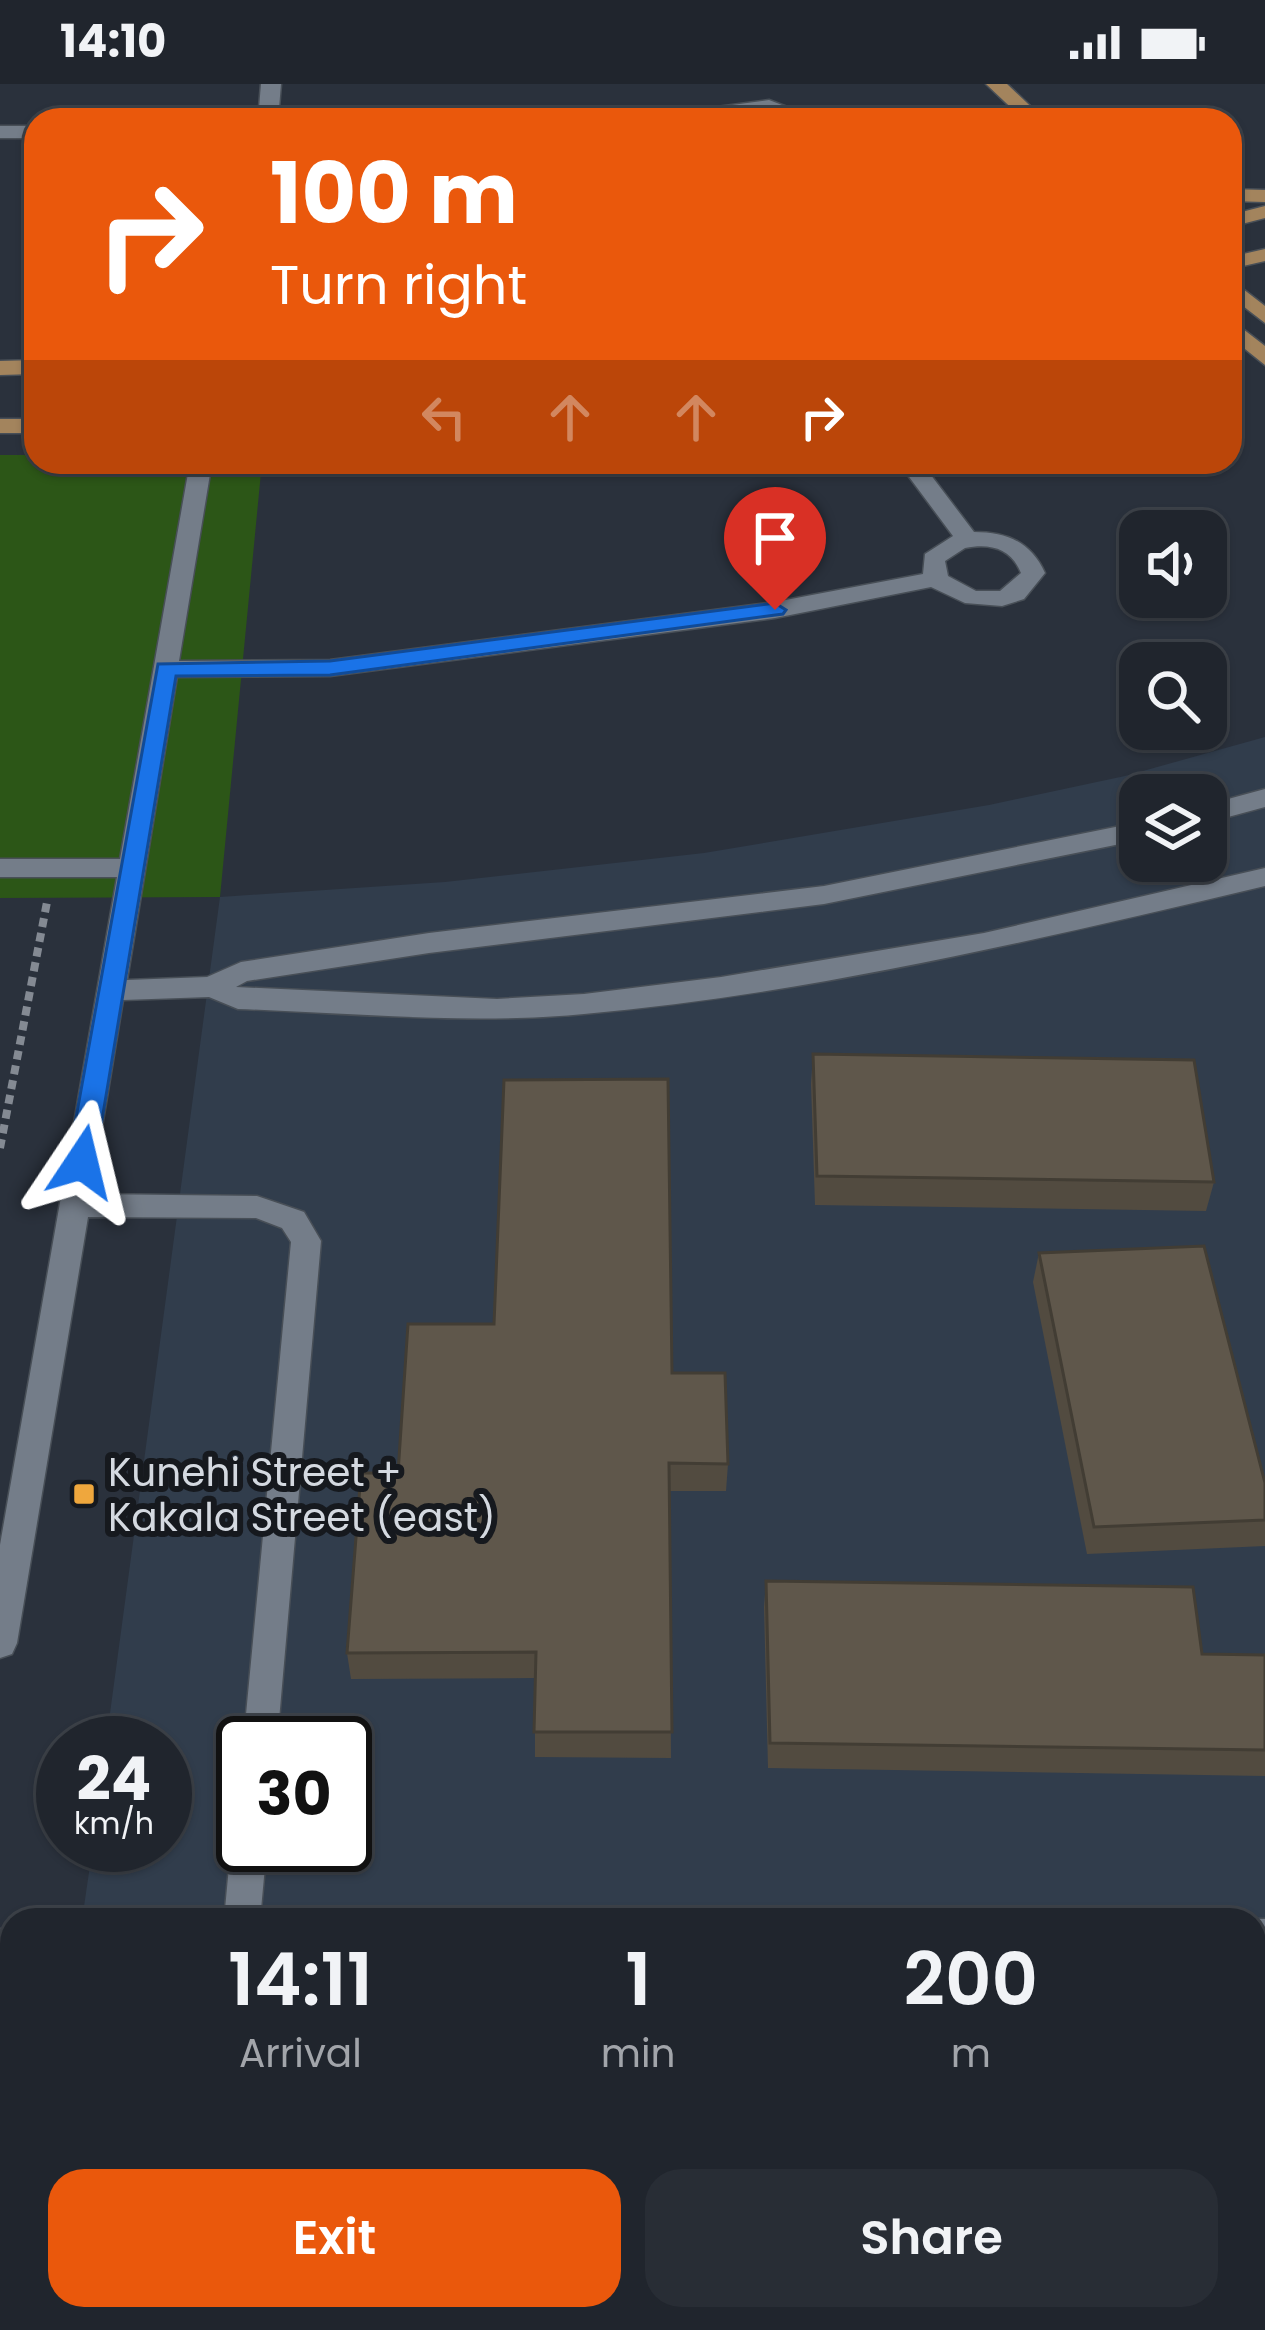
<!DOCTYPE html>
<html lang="en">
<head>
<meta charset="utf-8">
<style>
  :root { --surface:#20252d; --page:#282d35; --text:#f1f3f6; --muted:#a2a5aa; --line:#3d4249; --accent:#ea580c }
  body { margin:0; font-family:Poppins,sans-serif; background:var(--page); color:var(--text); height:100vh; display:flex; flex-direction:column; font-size:45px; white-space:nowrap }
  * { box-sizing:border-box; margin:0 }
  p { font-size:39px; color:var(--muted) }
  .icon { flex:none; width:66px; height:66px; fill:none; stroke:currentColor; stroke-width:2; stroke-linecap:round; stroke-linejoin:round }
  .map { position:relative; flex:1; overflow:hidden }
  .sheet { position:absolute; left:0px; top:1824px; width:1266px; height:423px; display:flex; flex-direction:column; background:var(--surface); border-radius:36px 36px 0 0; box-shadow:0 3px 9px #0004,0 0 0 3px var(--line) }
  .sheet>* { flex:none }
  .hud { position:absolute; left:24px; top:24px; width:1218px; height:366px; border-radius:36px; box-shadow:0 3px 9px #0004,0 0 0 3px var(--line); background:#ea580c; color:#fff; overflow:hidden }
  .fabs { position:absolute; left:1119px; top:426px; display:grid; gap:24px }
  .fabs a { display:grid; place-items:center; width:108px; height:108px; border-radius:24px; background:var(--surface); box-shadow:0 3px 9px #0004,0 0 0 3px var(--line); font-size:60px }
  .speed { position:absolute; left:36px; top:1632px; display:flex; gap:24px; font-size:60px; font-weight:700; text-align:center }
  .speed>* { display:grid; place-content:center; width:156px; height:156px; border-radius:50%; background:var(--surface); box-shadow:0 3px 9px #0004,0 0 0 3px var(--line); line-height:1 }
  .speed small { font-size:30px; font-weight:400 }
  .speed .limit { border:6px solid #111; border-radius:18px; background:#fff; color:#111 }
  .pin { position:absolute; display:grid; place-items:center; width:102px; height:102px; color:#fff; margin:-123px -51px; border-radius:50% 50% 50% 0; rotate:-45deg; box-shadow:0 0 12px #0007 }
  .pin .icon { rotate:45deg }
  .me { position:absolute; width:132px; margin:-66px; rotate:10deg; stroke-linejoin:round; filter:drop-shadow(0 0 9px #0008) }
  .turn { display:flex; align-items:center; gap:42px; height:252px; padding:0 48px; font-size:54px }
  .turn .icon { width:156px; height:156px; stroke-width:2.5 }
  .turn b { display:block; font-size:84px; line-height:102px }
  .lanes { display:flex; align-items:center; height:114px; padding:0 48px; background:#0003; justify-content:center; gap:60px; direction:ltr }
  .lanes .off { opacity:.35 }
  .eta { display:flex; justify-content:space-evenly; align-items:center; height:204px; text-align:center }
  .eta b { font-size:72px; font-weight:600; line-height:84px }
  .primary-button { display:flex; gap:24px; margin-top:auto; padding:24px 48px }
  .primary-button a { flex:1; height:138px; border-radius:36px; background:var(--accent); color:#fff; font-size:48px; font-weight:600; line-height:138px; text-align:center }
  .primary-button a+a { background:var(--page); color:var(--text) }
  .status { display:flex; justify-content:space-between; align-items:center; height:84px; padding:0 60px; background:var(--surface); direction:ltr }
  .status svg { height:33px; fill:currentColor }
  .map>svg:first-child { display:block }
  .built { fill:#313d4c; fill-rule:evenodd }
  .green { fill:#2c5617 }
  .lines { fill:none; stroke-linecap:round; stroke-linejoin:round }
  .minor-casing { stroke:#484f57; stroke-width:3 }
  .major-casing { stroke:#484f57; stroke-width:3 }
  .path { stroke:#848a93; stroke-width:8; stroke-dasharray:9 6; stroke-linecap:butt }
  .minor { fill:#747d89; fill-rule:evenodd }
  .major { fill:#a3845d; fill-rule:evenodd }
  .wall { fill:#524b40 }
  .building { fill:#5f574b; stroke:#423d34; stroke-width:3 }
  .route { fill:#1a73e8; stroke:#114b97; stroke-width:3 }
  .poi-dot { fill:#efa73d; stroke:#16191e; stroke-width:4.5 }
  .labels { text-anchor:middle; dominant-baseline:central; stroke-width:12; stroke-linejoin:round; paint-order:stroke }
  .poi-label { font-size:39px; fill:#d4d9e0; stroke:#16191e; text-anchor:start }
</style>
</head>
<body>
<div class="status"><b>14:10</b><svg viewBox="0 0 49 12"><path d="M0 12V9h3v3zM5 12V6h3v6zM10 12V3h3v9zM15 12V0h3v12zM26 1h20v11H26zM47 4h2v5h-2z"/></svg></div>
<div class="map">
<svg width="1265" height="2246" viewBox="0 0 1265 2246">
  <rect width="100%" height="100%" fill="#2a313c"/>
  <path class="built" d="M1265 653V1962H1254V1836H82L93 1761H165V1659H106L220 813 445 798 704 769 989 721 1125 692ZM1140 711H1206V777H1140ZM243 1659H345V1761H243Z"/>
  <path class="green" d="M0 371H36V378H262L220 813 0 814Z"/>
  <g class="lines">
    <g class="minor-casing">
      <g id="minor">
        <path d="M261 0H281L278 36H258Z"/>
        <path d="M769 16 821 36C800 36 780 28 763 29 726 30 691 36 654 36L664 30Z"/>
        <rect x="0" y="42" width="36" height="12"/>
        <path d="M190 378H212L179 577 330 576 775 518 923 490 925 470 953 452 898 378H921L974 448C1007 448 1031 458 1045 489L1024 515 1002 522 965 519 931 503 775 534 330 592 177 593 127 896 207 893 241 878 429 849 824 802 1140 738V756L824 820 429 869 247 897 236 903 497 915 584 910 721 893 984 849 1265 784V802C1040 855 815 909 584 930 470 941 353 929 238 925L209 913 123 916 91 1110 257 1112 304 1128 321 1157 277 1659 243 1662 291 1158 282 1144 256 1134 88 1133 17 1559 12 1570 0 1574V1461L117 793H0V775H120ZM965 464C990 459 1011 464 1021 489L1000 507H976L948 492 945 477Z"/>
        <path d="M1265 705V723L1206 739V721Z"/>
        <path d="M243 1747V1761H267L260 1836H224L231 1761Z"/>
        <rect x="1254" y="1835" width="11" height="36"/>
        <rect x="0" y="1845" width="12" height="36"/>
      </g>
    </g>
    <g class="major-casing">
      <g id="major">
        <path d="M986 0H1007L1045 36H1024Z"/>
        <path d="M1230 105 1265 106V118L1230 117Z"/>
        <path d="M1265 122V134L1230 143V131Z"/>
        <path d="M1265 165V177L1230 185V173Z"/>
        <path d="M1230 195 1265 222V239L1230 212Z"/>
        <path d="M1230 235 1265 262V281L1230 253Z"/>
        <path d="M36 276V290L0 291V277Z"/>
        <rect x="0" y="335" width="36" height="14"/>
      </g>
    </g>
    <path class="path" d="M0 1064 47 818"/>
    <use href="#minor" class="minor"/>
    <use href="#major" class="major"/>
  </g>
  <g class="wall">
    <path d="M813 970 1214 1098 1206 1127 815 1121 811 1000Z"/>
    <path d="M1039 1169 1265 1399V1462L1087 1470 1033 1198Z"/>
    <path d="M494 1240 672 1289 728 1380 726 1407H669L671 1674 535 1673V1594L351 1595 347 1569 398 1389Z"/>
    <path d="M766 1497 1202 1570 1265 1571V1692L768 1684 764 1523Z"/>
  </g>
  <g class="building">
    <path d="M813 970 1194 976 1214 1098 817 1092Z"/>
    <path d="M668 995 672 1289H725L728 1380 669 1379 672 1648H534L536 1568 347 1569 361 1389H398L408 1240H494L504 996Z"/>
    <path d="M1204 1162 1265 1399V1436L1094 1443 1039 1169Z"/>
    <path d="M766 1497 1193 1503 1202 1570 1265 1571V1666L770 1659Z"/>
  </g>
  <path class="route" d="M775 519 786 526 783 530 330 591 176 592 95 1078 82 1088 72 1085 68 1078 158 580 330 577Z"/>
  <rect class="poi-dot" x="72" y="1398" width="24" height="24" rx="6"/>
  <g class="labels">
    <g class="poi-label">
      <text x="108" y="1388">Kunehi Street +<tspan x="108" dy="45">Kakala Street (east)</tspan></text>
    </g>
  </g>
</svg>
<div class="fabs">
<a><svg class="icon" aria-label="sound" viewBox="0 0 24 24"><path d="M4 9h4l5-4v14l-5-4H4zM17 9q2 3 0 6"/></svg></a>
<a><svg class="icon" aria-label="search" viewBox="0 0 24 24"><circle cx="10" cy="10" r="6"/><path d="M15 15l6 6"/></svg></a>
<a><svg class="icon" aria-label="layers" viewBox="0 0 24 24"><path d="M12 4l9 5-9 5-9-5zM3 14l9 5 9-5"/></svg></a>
</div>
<div class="speed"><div>24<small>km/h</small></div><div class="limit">30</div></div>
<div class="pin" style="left:775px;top:526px;background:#d93025"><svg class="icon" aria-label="arrive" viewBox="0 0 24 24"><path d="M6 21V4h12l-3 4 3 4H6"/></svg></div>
<svg class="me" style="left:82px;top:1078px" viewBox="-20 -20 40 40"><path d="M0-17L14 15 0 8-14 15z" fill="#1a73e8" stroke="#fff" stroke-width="4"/></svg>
<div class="hud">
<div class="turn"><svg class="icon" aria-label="right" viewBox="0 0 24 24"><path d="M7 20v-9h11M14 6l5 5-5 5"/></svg><div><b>100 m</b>Turn right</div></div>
<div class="lanes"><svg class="icon off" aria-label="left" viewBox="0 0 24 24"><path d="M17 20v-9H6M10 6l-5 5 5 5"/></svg><svg class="icon off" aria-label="ahead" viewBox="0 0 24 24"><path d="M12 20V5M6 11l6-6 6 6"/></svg><svg class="icon off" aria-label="ahead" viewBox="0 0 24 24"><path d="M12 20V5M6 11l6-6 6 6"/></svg><svg class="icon" aria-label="right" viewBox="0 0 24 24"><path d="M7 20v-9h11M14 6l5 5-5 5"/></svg></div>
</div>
<section class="sheet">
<div class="eta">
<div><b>14:11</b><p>Arrival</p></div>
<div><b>1</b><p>min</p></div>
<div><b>200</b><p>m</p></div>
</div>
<div class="primary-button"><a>Exit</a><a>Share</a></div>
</section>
</div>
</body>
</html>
